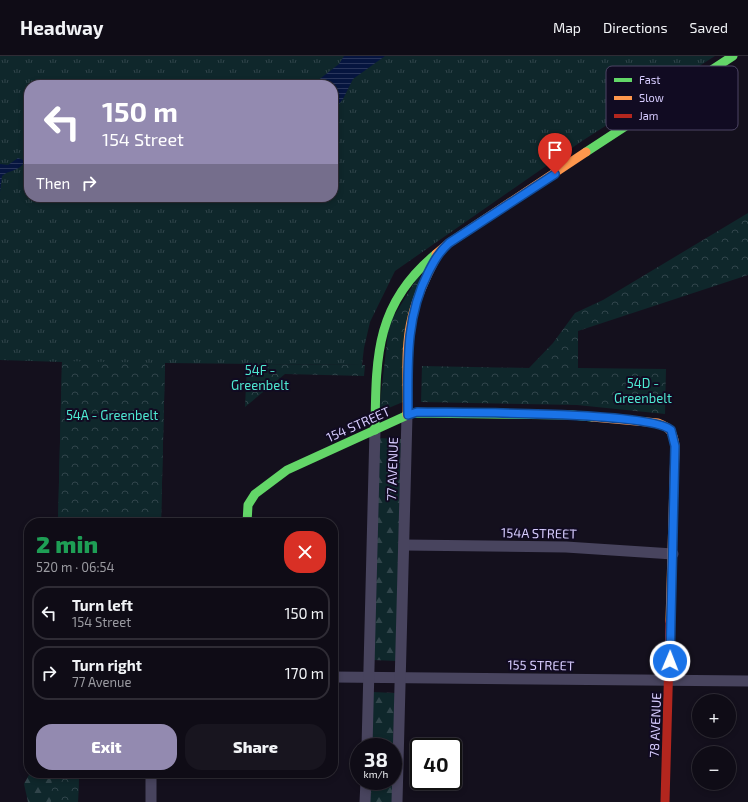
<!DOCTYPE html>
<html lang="en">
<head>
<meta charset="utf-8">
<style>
  :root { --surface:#0f0c16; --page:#18151f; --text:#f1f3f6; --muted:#9b9ba1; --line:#2f2c35; --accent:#938ab0 }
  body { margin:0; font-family:"Exo 2",sans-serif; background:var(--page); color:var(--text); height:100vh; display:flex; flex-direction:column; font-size:15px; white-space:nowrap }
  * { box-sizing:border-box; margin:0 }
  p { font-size:13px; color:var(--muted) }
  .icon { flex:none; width:22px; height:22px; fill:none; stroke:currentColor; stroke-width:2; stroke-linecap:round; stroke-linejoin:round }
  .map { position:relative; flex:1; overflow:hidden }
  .details { position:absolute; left:24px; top:462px; width:314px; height:260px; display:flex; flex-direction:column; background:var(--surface); border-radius:16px; box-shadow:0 2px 6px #0003,0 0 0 1px var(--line) }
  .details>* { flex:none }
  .guide { position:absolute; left:24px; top:24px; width:314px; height:122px; border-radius:16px; box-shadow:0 2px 6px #0003,0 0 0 1px var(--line); background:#938ab0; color:#fff; overflow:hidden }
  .tools { position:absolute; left:692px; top:638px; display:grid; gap:8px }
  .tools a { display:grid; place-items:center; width:44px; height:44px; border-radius:50%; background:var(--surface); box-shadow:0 2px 6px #0003,0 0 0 1px var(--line); font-size:20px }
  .speed { position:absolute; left:350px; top:682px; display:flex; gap:8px; font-size:20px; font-weight:700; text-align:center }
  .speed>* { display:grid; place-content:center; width:52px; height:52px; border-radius:50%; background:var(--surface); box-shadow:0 2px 6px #0003,0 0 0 1px var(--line); line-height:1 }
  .speed small { font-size:10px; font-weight:400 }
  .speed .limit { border:2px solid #111; border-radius:6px; background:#fff; color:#111 }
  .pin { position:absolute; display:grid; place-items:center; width:34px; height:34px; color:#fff; margin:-41px -17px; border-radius:50% 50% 50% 0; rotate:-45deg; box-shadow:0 0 4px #0007 }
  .pin .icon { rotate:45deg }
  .me { position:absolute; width:44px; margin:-22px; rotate:1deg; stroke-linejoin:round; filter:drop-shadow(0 0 3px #0008) }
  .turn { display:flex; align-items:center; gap:14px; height:84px; padding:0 12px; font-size:18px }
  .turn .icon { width:52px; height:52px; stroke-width:2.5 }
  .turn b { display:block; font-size:28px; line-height:34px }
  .then { display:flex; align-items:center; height:38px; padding:0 12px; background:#0003; gap:8px; font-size:15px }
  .round { display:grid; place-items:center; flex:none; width:42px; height:42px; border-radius:16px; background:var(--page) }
  .head { display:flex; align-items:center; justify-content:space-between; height:68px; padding:0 12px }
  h1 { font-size:24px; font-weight:800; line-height:30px; color:#1e9e55 }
  .button { display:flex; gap:8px; margin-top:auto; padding:8px 12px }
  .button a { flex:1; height:46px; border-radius:16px; background:var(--accent); color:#fff; font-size:16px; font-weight:800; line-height:46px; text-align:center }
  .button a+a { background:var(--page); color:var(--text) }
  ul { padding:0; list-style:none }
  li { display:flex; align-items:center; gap:12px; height:54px; margin:0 8px 6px; padding:0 4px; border:2px solid var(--line); border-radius:16px }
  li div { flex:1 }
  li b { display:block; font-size:15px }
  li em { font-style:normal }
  header { display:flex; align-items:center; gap:24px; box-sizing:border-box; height:56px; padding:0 20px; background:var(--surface); border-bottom:1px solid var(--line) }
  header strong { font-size:19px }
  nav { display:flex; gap:22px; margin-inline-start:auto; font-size:14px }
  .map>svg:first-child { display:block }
  .grass { fill:url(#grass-tufts); fill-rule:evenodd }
  .forest { fill:url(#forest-firs) }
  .park { fill:url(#park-crowns) }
  .water { fill:url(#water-rules) }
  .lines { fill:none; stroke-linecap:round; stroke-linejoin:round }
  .street { stroke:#48445e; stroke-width:11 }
  .fast { stroke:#63d668; stroke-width:9 }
  .slow { stroke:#ff974d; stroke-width:9 }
  .jam { stroke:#b3261e; stroke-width:9 }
  .route-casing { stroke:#114b97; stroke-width:10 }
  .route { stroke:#1a73e8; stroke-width:7 }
  .labels { text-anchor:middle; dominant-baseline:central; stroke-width:4; stroke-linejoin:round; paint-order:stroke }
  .park-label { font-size:13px; fill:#4ee9d2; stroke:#110b22 }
  .street-label { font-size:13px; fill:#d7ccff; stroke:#110b22 }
  .key { fill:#110b22; stroke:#4c4564; stroke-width:1 }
  .key-label { font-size:11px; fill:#d7ccff }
</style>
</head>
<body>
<header>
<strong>Headway</strong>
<nav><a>Map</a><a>Directions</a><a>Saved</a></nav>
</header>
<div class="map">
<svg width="748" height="746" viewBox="0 0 748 746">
  <defs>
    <pattern id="grass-tufts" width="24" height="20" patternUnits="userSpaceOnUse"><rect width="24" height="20" fill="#0f272b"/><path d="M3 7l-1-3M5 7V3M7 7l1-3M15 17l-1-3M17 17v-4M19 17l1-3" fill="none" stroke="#31454b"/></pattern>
    <pattern id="forest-firs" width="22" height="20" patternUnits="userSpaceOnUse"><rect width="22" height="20" fill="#0f272b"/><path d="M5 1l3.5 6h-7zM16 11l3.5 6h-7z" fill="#31454b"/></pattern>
    <pattern id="park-crowns" width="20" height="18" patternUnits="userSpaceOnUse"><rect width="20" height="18" fill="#0f272b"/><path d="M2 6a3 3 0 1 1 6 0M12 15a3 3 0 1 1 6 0" fill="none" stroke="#31454b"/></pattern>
    <pattern id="water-rules" width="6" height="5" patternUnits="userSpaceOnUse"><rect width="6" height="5" fill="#06153f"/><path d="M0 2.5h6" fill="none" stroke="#2a365c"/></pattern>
  </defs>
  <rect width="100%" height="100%" fill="#14101d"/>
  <path class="grass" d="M0 0H715L582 85 395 215 370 266 364 292 362 309 165 307 161 467H58L62 306 0 304ZM29 29H333V141H29Z"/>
  <g class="forest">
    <path d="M379 382 401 383 396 605 374 604Z"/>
    <path d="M372 636 395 637 393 691H371Z"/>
    <path d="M30 717H79L78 746H28L24 728Z"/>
    <path d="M370 725H392V746H369Z"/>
  </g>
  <g class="park">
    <path d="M748 157V219L578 275V312L666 313 665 358 577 349 421 346 422 310 529 312 553 287 575 257 603 244Z"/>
    <path d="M421 216 403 346 379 356 389 268Z"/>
    <path d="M62 305 165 307 161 467H58Z"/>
    <path d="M247 308 365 309 364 320 285 318 245 351Z"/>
    <path d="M52 717H79L78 746H51Z"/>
  </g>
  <g class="water">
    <path d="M344 0H385L353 23 343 43 333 56V29H312L339 8Z"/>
    <path d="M18 102 23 104V108C18 115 9 114 2 120L0 136V108L8 109Z"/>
  </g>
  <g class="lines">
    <g class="street">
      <path d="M404 489 566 491 673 498"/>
      <path d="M333 621 748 625"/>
      <path d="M367 691 375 374"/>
      <path d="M151 746V717"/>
      <path d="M365 746 366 725"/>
      <path d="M397 746 407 359"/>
    </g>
    <g class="fast">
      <path d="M586 96 733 0"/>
      <path d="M375 374C376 301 375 248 436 198"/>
      <path d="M247 467 248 449 255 438 287 414 412 357 572 359 592 361"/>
    </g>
    <g class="slow">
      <path d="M436 198 449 187 586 96"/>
      <path d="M407 359C408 327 404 293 412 261 417 240 426 221 436 202"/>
      <path d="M592 361 658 367C670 371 674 378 675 390L670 565"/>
    </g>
    <path class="jam" d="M665 746 670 565"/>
  </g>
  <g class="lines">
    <g class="route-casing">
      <path id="route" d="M555 118 449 187C439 196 434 205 428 217 405 262 408 310 408 359L417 356C456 357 650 355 671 374L675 390 670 605"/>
    </g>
    <use href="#route" class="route"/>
  </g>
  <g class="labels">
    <g class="park-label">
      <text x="260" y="314">54F -<tspan x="260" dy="15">Greenbelt</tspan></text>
      <text x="643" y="327">54D -<tspan x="643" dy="15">Greenbelt</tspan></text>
      <text x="112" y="359">54A - Greenbelt</text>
    </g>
    <g class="street-label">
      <text transform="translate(358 368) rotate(-24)">154 STREET</text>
      <text transform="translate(392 413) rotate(-88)">77 AVENUE</text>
      <text transform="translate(539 477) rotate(1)">154A STREET</text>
      <text transform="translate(541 609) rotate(1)">155 STREET</text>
      <text transform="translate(655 669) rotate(-88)">78 AVENUE</text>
    </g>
  </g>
  <rect x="606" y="10" width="132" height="64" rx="6" class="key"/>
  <rect x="614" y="22" width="18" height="4" fill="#63d668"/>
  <rect x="614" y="40" width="18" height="4" fill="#ff974d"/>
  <rect x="614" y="58" width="18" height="4" fill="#b3261e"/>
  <g class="key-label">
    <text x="639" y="28">Fast</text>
    <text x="639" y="46">Slow</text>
    <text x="639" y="64">Jam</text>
  </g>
</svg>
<div class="tools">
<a>+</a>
<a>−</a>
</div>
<div class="speed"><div>38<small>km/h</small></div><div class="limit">40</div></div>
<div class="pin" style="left:555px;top:118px;background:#d93025"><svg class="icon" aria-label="arrive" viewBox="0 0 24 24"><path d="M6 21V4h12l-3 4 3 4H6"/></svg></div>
<svg class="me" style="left:670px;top:605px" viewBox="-20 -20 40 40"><circle r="17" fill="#1a73e8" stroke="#fff" stroke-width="3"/><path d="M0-11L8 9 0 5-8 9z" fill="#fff"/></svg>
<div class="guide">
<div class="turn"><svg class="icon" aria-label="left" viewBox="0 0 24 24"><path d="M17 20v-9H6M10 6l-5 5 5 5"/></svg><div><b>150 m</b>154 Street</div></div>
<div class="then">Then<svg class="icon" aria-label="right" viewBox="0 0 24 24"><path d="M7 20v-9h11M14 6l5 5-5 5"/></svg></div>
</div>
<section class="details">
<div class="head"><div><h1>2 min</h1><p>520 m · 06:54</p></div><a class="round" style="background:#d93025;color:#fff"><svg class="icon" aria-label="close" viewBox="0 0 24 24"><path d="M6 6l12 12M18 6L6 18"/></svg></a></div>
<ul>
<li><svg class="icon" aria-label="left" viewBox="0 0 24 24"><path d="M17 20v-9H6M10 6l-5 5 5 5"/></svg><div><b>Turn left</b><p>154 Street</p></div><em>150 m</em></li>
<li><svg class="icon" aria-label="right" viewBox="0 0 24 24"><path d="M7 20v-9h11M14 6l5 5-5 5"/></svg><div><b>Turn right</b><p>77 Avenue</p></div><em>170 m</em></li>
</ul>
<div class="button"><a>Exit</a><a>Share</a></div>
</section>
</div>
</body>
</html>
